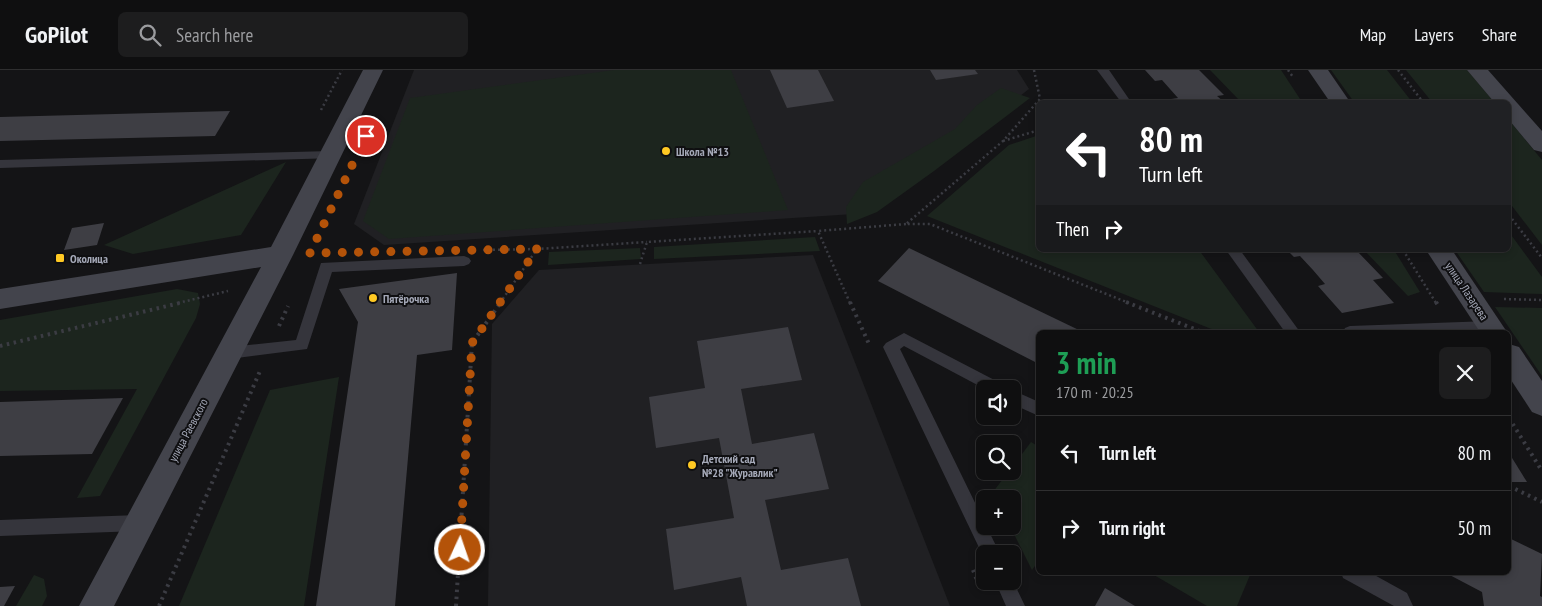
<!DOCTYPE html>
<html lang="en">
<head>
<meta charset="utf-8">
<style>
  :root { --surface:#0f0f10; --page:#1d1d1e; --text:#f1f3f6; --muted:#9b9c9f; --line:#2f2f30 }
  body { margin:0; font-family:"PT Sans Narrow",sans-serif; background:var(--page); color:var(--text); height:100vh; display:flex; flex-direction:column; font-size:19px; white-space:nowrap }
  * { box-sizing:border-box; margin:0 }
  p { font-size:16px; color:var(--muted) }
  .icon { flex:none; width:28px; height:28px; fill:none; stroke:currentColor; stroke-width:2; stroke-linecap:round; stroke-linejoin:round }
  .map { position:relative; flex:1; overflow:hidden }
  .side { position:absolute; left:1036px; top:260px; width:475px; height:245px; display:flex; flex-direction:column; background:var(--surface); border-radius:8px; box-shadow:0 2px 8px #0003,0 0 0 1px var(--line) }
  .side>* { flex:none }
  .hud { position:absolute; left:1036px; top:30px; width:475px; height:152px; border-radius:8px; box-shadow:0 2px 8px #0003,0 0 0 1px var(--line); background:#202124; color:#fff; overflow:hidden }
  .buttons { position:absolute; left:976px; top:310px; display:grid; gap:10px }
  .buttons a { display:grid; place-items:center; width:45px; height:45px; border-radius:8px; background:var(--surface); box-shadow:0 2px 8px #0003,0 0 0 1px var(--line); font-size:25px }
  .pin { position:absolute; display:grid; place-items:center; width:42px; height:42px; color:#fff; margin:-21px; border:2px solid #fff; border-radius:50%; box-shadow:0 1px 5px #0007 }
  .me { position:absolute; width:55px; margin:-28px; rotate:3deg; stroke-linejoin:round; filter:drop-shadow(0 0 4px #0008) }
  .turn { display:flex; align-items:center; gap:18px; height:105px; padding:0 20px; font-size:22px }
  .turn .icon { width:65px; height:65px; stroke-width:2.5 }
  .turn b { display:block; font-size:35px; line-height:42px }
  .then { display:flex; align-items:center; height:48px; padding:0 20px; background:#0003; gap:10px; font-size:19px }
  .round { display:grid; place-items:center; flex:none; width:52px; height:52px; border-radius:8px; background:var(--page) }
  .summary { display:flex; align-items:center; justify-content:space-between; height:85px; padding:0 20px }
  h1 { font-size:30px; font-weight:800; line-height:38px; color:#1e9e55 }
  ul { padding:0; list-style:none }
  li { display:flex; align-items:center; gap:15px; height:75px; padding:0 20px; border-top:1px solid var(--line) }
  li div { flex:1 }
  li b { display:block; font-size:19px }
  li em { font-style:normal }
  header { display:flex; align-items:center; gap:30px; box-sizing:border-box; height:70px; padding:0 25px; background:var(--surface); border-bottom:1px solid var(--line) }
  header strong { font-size:24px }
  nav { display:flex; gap:28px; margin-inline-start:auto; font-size:18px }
  .search { width:350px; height:45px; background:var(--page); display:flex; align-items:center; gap:12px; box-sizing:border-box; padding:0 18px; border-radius:8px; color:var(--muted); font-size:19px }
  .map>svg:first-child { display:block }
  .built { fill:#202023 }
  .green { fill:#1c251e }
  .building { fill:#3e3e44 }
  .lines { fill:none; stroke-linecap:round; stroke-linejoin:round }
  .path-far1 { stroke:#3b3c43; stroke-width:2.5; stroke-dasharray:2 3; stroke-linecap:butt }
  .path { stroke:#3b3c43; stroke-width:4; stroke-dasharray:2.5 4.5; stroke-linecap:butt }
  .service { fill:#35353c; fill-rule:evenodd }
  .secondary { fill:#43444c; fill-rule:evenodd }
  .route { stroke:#b45309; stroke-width:9; stroke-dasharray:0 16.2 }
  .poi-dot { fill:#ffc923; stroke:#0f0f11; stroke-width:2 }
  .labels { text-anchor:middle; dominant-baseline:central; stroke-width:4; stroke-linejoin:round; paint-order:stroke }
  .poi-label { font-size:12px; font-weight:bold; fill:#a5a9b8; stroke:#0f0f11; text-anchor:start }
  .street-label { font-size:12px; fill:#a5a9b8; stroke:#0f0f11 }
</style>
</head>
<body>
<header>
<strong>GoPilot</strong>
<div class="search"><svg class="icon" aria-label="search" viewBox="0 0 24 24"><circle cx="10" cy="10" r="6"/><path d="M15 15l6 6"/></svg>Search here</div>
<nav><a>Map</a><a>Layers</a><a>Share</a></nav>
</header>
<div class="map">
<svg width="1542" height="536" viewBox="0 0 1542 536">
  <rect width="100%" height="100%" fill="#141416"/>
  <g class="built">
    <path d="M414 0H1017L1029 19 869 143 384 175 354 154Z"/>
    <path d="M813 185 950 536H488L492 254 539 200Z"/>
  </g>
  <g class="green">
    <path d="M614 0H731L788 140 389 169 363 151 410 28Z"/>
    <path d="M1210 0H1281L1302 32H1241Z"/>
    <path d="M1331 0H1387L1412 32H1354Z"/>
    <path d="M1406 0H1467L1494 32H1432Z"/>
    <path d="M1001 18 1030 28 934 101 877 142 847 154 846 137 863 112 955 59 977 35Z"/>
    <path d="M1509 50 1542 90V175L1509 132Z"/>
    <path d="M1039 65V180H1199L1259 262H1219L927 146 1009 75Z"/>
    <path d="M286 92 241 165 133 184 104 175Z"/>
    <path d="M1509 162 1542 207V224L1484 222 1455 180H1509Z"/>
    <path d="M815 167 820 181 654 189V177Z"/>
    <path d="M640 178 641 189 548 195 549 182Z"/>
    <path d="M1364 180H1394L1420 222 1408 226Z"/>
    <path d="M177 219 198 223 200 234 196 248 100 426 77 428 137 319 0 321V250Z"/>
    <path d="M1495 237 1542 238V306Z"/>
    <path d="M339 307 304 536H179L270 320Z"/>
    <path d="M1031 372 1039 377V490L1032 500 1010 456H1012V429H997L993 422 1009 401H1012L1013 396Z"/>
    <path d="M1155 503 1246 502 1250 505 1237 536H1207L1154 505Z"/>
    <path d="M34 505 44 509 47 526 42 536H16Z"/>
  </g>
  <g class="building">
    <path d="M770 0H818L834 31 787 38Z"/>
    <path d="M930 0H975L978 4 936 10Z"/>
    <path d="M1145 0H1199L1224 25 1217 26 1224 32H1174L1171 29 1178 28 1162 10 1155 11Z"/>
    <path d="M230 41 215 66 0 71V47Z"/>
    <path d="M104 153 97 175 64 180 72 158Z"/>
    <path d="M909 178 1083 262H1039V294L878 211Z"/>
    <path d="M1287 180H1356L1383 208 1373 210 1394 233 1342 243 1318 216 1325 214 1313 200 1300 186 1294 187Z"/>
    <path d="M457 203 452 280 417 285 395 536H316L358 252 339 219Z"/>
    <path d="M788 257 802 310 741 319 752 374 814 363 829 419 765 430 781 500 848 488 861 536H747L741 507 674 520 666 459 734 448 719 368 656 378 649 327 705 318 697 271Z"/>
    <path d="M123 328 92 384 0 386V332Z"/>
    <path d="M1509 383 1527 412H1509Z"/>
    <path d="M1509 468 1542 484 1540 526 1542 527V536H1484L1482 522 1444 502H1509Z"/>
    <path d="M15 516 4 536H0V517Z"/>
    <path d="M1105 518 1135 536H1095Z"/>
  </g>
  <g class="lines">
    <g class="path-far1">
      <path d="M1034 0 1040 29 1003 71 906 154H930L1129 233"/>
      <path d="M1288 0 1293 7"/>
      <path d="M1398 0 1423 32"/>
      <path d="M321 40 342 0"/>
      <path d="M1003 71 1039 60"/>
      <path d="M1509 145 1542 188"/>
      <path d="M483 180 536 179"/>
      <path d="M1403 180 1436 233"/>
      <path d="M640 194 647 172 818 161"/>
      <path d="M1504 229 1542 230"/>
      <path d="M178 233 228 221"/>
      <path d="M500 233 537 179 647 172"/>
      <path d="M850 233 818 161 906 154"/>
    </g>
    <g class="path">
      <path d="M850 232 869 274"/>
      <path d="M1126 232 1202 262"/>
      <path d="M1436 232 1439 237"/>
      <path d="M279 256 288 236"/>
      <path d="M0 276 184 232"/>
      <path d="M1509 348 1542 401"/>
      <path d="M1509 416 1542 432"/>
      <path d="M973 500 978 513"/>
      <path d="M159 536 260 301"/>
      <path d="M456 536 472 273 501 232"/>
    </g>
    <g class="service">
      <path d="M1097 0H1109L1131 32H1121Z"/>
      <path d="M331 81 335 82 337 85 335 88 0 98V90Z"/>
      <path d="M1226 180H1240L1300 262H1285Z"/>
      <path d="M464 186 469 188 471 191 469 194 464 196 332 202 307 279 229 289 224 287 221 283 224 279 229 277 296 270 321 193Z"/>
      <path d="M1490 251 1495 253 1497 257 1495 261 1490 262H1343L1345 258 1350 256Z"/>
      <path d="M904 263 1004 315 1006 319H985L904 276 900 279 1000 484H985V490L883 277 886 273Z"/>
      <path d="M1012 320 1039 332V346L1012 334Z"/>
      <path d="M139 445 145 447 148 453 145 459 139 461 0 466V450Z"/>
      <path d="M1341 502H1369L1407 523 1413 536H1394L1343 508Z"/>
      <path d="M1012 509 1025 536H1006L995 511H1012Z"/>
    </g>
    <g class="secondary">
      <path d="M363 0H383L293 185 114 536H79L261 197 0 239V219L271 177Z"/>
      <path d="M1308 0H1328L1350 32H1330Z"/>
      <path d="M1467 0H1488L1542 61V82L1534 80 1509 50V32H1494Z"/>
      <path d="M1426 180H1452L1507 262H1480Z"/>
      <path d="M1509 274 1519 277 1542 311V346L1532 342 1509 307Z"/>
    </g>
  </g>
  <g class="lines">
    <path class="route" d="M366 66 310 183 537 179 472 273 460 480"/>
  </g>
  <g class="poi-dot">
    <circle cx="666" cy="81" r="5"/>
    <rect x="55" y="183" width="10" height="10" rx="2.5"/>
    <circle cx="373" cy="228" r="5"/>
    <circle cx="692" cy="395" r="5"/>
  </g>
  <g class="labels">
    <g class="poi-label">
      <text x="676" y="81">Школа №13</text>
      <text x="70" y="188">Околица</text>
      <text x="383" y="228">Пятёрочка</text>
      <text x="702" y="388">Детский сад<tspan x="702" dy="14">№28 "Журавлик"</tspan></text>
    </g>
    <g class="street-label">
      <text transform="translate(1467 221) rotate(56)">улица Лазарева</text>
      <text transform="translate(188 360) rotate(-62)">улица Раевского</text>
    </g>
  </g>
</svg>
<div class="buttons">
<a><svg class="icon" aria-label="sound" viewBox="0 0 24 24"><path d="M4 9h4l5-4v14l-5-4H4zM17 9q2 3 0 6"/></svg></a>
<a><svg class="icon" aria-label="search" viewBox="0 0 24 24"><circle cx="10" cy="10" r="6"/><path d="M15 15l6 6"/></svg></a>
<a>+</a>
<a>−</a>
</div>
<div class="pin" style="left:366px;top:66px;background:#d93025"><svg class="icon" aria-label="arrive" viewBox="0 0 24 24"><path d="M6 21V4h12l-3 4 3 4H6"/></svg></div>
<svg class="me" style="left:460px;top:480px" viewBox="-20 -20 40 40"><circle r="17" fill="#b45309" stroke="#fff" stroke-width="3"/><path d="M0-11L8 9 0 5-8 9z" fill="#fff"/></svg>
<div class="hud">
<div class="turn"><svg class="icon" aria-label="left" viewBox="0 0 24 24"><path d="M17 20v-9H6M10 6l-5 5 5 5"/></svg><div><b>80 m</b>Turn left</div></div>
<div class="then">Then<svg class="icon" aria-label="right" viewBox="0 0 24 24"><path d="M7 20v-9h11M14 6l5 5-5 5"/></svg></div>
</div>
<section class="side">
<div class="summary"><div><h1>3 min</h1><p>170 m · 20:25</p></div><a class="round"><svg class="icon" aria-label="close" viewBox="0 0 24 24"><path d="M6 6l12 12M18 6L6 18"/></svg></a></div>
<ul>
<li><svg class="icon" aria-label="left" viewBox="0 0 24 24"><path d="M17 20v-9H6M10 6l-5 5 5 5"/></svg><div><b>Turn left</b></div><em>80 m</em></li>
<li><svg class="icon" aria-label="right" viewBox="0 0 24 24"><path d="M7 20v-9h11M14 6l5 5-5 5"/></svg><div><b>Turn right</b></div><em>50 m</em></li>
</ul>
</section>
</div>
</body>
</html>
